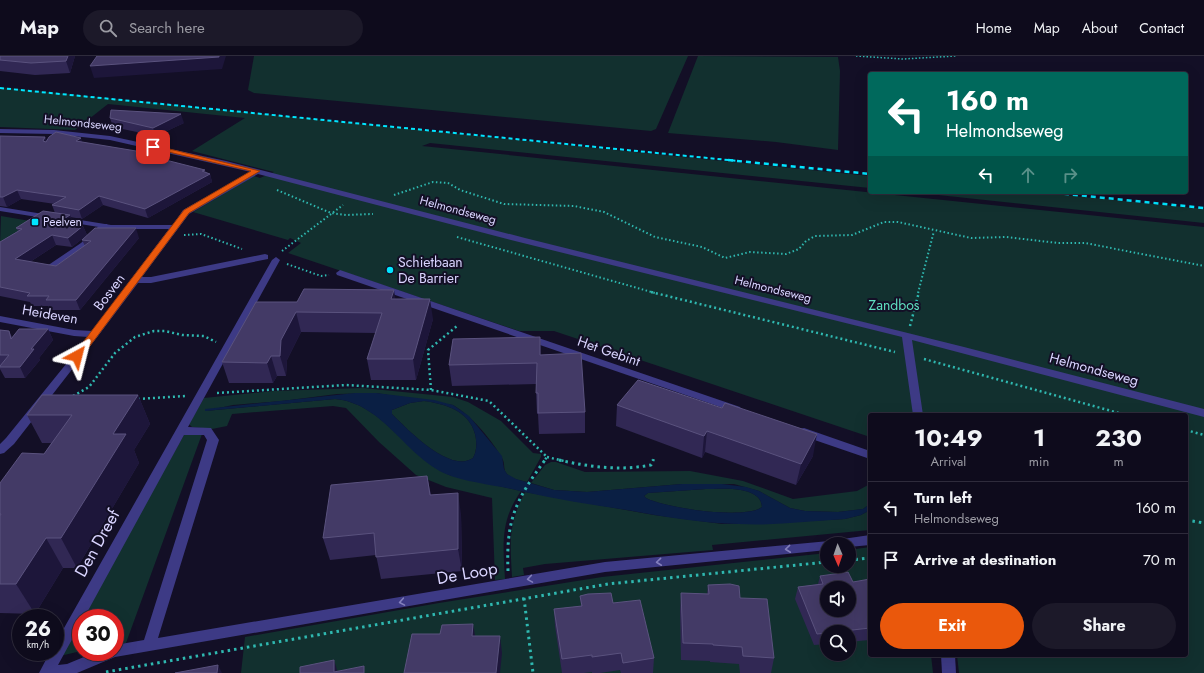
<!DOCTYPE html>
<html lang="en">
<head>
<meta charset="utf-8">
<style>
  :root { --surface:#0e0b1c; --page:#1c1929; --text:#f1f3f6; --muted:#9b9ba3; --line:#2e2b3b; --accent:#ea580c }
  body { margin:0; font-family:Jost,sans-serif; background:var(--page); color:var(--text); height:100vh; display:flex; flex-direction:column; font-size:15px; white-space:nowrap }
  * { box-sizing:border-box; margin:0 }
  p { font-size:13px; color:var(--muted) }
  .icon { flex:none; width:22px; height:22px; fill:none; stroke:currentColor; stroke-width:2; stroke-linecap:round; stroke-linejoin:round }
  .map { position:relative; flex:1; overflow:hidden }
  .side { position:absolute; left:868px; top:357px; width:320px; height:244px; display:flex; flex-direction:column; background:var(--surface); border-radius:4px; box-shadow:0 4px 16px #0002,0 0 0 1px var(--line) }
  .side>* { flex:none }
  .guide { position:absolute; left:868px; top:16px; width:320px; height:122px; border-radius:4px; box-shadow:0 4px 16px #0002,0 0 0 1px var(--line); background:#00695c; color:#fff; overflow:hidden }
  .needle { width:26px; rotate:178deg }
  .buttons { position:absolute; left:820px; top:481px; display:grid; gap:8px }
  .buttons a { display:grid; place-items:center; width:36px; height:36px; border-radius:50%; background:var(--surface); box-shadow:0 4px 16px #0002,0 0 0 1px var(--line); font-size:20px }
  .speed { position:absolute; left:12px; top:553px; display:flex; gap:8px; font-size:20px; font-weight:700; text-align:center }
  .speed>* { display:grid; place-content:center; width:52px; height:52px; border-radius:50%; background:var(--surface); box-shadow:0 4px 16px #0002,0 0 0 1px var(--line); line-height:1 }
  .speed small { font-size:10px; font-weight:400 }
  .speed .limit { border:6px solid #d22; background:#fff; color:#111 }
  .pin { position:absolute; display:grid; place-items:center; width:34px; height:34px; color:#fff; margin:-17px; border-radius:8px; box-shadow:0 2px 6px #0006 }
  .me { position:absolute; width:44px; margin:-22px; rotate:38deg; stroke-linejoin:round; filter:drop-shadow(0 0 3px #0008) }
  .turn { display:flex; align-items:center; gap:14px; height:84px; padding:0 12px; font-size:18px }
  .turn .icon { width:52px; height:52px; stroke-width:2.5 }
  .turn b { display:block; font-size:28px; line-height:34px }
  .lanes { display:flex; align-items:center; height:38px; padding:0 12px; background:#0003; justify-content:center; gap:20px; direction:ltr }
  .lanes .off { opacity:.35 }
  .eta { display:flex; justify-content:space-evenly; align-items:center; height:68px; text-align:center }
  .eta b { font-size:24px; font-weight:700; line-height:28px }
  .cta { display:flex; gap:8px; margin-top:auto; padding:8px 12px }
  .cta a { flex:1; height:46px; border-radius:24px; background:var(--accent); color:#fff; font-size:16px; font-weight:700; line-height:46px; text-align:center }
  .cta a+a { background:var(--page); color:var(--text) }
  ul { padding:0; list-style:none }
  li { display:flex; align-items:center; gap:12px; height:52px; padding:0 12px; border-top:1px solid var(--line) }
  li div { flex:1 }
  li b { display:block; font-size:15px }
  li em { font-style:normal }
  header { display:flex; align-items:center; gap:24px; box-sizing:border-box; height:56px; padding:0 20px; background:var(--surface); border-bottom:1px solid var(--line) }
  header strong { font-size:19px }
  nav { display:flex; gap:22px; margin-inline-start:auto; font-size:14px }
  .search { width:280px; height:36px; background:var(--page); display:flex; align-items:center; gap:10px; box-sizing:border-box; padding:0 14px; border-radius:22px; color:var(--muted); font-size:15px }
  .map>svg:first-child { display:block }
  .green { fill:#12302f; fill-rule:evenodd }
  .water { fill:#0a1f44; fill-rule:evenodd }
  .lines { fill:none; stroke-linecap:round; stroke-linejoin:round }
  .path-far3 { stroke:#2fb8b0; stroke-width:1.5; stroke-dasharray:1.5 2; stroke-linecap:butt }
  .path-far2 { stroke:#2fb8b0; stroke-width:2; stroke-dasharray:1.5 2.5; stroke-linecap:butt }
  .path-far1 { stroke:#2fb8b0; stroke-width:2.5; stroke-dasharray:2 3; stroke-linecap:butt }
  .path { stroke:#2fb8b0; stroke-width:3; stroke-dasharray:2.5 4; stroke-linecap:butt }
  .service { fill:#3d3a85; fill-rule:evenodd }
  .minor { fill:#3d3a85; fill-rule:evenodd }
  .rail-far1 { stroke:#00e5ff; stroke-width:2; stroke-dasharray:4 3; stroke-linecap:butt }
  .rail { stroke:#00e5ff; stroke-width:2.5; stroke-dasharray:5 4; stroke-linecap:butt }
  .wall { fill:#312854 }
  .shaded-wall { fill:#1d163a }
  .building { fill:#433a66; stroke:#5a527e; fill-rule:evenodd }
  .oneway { stroke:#837fbc }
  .route { fill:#ea580c; stroke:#983908 }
  .poi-dot { fill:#00e5ff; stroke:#130f26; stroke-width:1.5 }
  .labels { text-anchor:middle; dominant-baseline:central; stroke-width:4; stroke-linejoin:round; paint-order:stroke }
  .far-street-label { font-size:12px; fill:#d9d4ff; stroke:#130f26 }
  .far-poi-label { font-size:12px; fill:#d9d4ff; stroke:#130f26; text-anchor:start }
  .poi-label { font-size:14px; fill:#d9d4ff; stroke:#130f26; text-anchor:start }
  .street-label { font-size:14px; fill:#d9d4ff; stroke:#130f26 }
  .park-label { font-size:14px; fill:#5fe0c0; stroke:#130f26 }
  .near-street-label { font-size:17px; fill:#d9d4ff; stroke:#130f26 }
</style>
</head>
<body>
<header>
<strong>Map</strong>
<div class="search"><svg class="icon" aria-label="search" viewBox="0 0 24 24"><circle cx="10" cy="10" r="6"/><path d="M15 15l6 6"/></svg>Search here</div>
<nav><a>Home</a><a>Map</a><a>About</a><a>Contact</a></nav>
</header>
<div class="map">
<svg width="1204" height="617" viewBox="0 0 1204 617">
  <rect width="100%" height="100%" fill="#130f26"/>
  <g class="green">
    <path d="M254 0H688L656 73 651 75 254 37 248 34Z"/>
    <path d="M698 0 838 1 840 15 838 94 776 86 668 77Z"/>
    <path d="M0 31 870 120V132L430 87 422 90 1204 171V617H959L957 599H1186V359H870V381L554 275H519L288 197 301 187 290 182 288 184 193 156 254 120 260 122 274 116 192 95 245 62 108 48 75 74 0 71Z"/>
    <path d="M910 136H1034L1204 153V167Z"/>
    <path d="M1 160 36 166 0 189Z"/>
    <path d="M363 332 453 341 468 346 501 365 533 397 541 398V401L527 426C520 424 512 423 507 418 503 413 505 409 503 404 493 385 472 360 453 349L376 337 337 338 282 345 233 349 205 355 335 343C383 347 407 400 449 419L521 435C500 465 503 488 505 523L495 524 492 442 446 431 416 419 379 386 346 352 333 350 232 358 227 370 212 373 192 371 189 368 204 342 273 335Z"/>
    <path d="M424 345C446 348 469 355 475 378 477 386 477 395 473 402 450 418 407 373 392 358V354L410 347Z"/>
    <path d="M202 378 126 587 115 589V562H81V595L60 600 64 592 184 379Z"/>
    <path d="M551 406H556L585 416 690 415 743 425 793 443 857 435 870 428V448L863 453 838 456 805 455 790 452 759 435 734 428H682L587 436 554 434 531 427 545 409Z"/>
    <path d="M706 433C721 433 761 429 762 451 745 464 665 452 646 442L644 440 648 437Z"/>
    <path d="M525 436 654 459 722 468 773 467 845 463 861 459 870 454V474L712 489 713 494 545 508 523 512 524 519 512 521C510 484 508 470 525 436Z"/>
    <path d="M870 491V599H931L933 617H241L245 581 439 547 602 521 827 497V510H849V494ZM827 532H849V554H827ZM827 576H849V598H827Z"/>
  </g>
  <path class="water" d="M355 337H376L434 344 453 349 469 360 502 400 504 413 507 418 516 423 554 434 587 436 682 428H722L746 431 759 435 790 452 805 455 838 456 863 453 870 448V454L861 459 845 463C810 465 774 470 739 468 701 467 664 461 627 454 592 449 556 443 520 435 497 429 468 427 446 418 405 400 383 347 335 343L205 355V353ZM424 345C446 348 469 355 475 378 477 386 477 395 473 402 450 418 407 373 392 358V354L410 347ZM706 433C721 433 761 429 762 451 746 464 665 452 646 442L644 440 648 437Z"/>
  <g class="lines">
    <path class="path-far3" d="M856 0 903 3 956 0"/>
    <g class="path-far2">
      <path d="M277 134 331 157 346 159 373 158"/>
      <path d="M394 139 433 126 448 127 460 134 504 148 574 150 604 156 655 181 702 191 725 202 750 196 786 198 799 193 806 185 815 180 852 179 884 166H898L971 182 1006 181 1058 187H1085L1204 210"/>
      <path d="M184 179 201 178 242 193"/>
      <path d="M457 181 655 237"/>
      <path d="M282 195 343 149"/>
      <path d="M287 208 321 220 329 219"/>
      <path d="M918 237 934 175"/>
    </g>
    <g class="path-far1">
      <path d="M651 236 895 296"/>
      <path d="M910 270 919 236"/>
      <path d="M924 303 1126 359"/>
      <path d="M431 334 428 294 457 270"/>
      <path d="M217 337 346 329 431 334 489 345 547 401 544 405"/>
      <path d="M73 340 89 331 115 297 135 281 154 275H165L182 279 204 280 216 286"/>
      <path d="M138 343 185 340"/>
      <path d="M1186 374 1204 379"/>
      <path d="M547 401 564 405"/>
      <path d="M653 405 654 402"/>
    </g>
    <g class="path">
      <path d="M559 404C590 411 620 415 651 409L653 404"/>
      <path d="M1186 464 1204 467"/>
      <path d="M849 504 870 502"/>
      <path d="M508 515C506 464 515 445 545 404"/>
      <path d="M524 542 533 617"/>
      <path d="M106 616 608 528 827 506"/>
    </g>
    <path class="service" d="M101 168H107L108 170 87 191 50 216H44L43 214 44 212 81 187Z"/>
    <g class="minor">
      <path d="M0 73 54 74 110 80 226 105 525 182 964 291 1204 353V361L912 284 923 359H913L902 281 519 186 258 118 189 158 142 221H151L265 198 268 199V203L151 227H138L98 280 14 388 4 397 0 398V388L6 382 88 281 74 280 0 266V260L74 274 92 275 169 173H111L0 155V151L111 169H173L183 154 251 116 110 84 54 78 0 77Z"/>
      <path d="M276 201 280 204 188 371 211 372 219 384 158 582 605 506 829 485 870 479V489L849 491V488H827V494L605 516 115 601 77 617H39L50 596H55V588L272 204ZM184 379H204L207 384 144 584 115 589V596H96L67 608 58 609 81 567V562H84Z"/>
      <path d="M340 214 740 351 741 353 736 356 732 355 337 219 336 217Z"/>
      <path d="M804 372 870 395V403L800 379 799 376 800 373Z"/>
      <path d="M941 599H955L956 617H942Z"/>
    </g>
    <path class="rail-far1" d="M0 32 738 105"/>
    <g class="rail">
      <path d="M728 104 870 118"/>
      <path d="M1046 136 1204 152"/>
    </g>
  </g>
  <g class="wall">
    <path d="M0 0H75L70 17 35 19 0 15Z"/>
    <path d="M110 62 184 67 156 80 113 71Z"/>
    <path d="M0 80 45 81 47 85 82 86 143 99 210 118 212 126 148 162 103 149 82 163 70 161 73 168 83 170 87 179 72 191 56 189 30 206 56 210 85 190 82 184 139 182 80 254H50L48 250H32L30 246 0 240V186L18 175 16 172 55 157 52 149 55 148 21 143 7 151 0 150Z"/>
    <path d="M395 243 433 263 416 324H371L367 303 376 277 301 276 287 304 286 320H277L273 327H229L222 306 297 246Z"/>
    <path d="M48 273 53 284 39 302 40 304 25 322H5L0 313V274L9 275 12 281Z"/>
    <path d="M541 299 585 356V377L539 378 538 358H537L536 337V328L452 330 449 309Z"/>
    <path d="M138 339 150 368 134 394 139 407 77 512H63L35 558 0 557V427L44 398 51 387H42L27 359Z"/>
    <path d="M617 349 813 400 796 429 705 396 702 402 616 370Z"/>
    <path d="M427 420 431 439 461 458 462 515 381 523 376 499 330 504 323 482Z"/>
    <path d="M820 520 853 526 870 523V586L869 584 849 586V576H827V588L814 589 795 543 798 531 818 528Z"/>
    <path d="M708 529 740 542 774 602 771 617H740L739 608 710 606V605L681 604 680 555 681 537 707 538Z"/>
    <path d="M580 540 613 547 654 602 653 617H621L620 614 600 617H592V616L584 617H562L555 570 554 553 581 550Z"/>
  </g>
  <g class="shaded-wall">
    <path d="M68 0H75L70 17 66 5Z"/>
    <path d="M219 0H226L222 13 94 22 90 10Z"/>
    <path d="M181 58 184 67 156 80 153 72Z"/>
    <path d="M45 81 48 89 43 85Z"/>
    <path d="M81 82 84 91 76 85Z"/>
    <path d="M205 114 207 119 210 118 212 126 148 162 145 153 202 115Z"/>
    <path d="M17 134 21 143 7 151 3 141Z"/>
    <path d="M99 140 103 149 82 163 79 154Z"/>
    <path d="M70 159 74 168 59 166Z"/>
    <path d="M83 170 87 179 72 191 68 182Z"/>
    <path d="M136 172 139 182 80 254 76 244Z"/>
    <path d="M52 179 56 189 19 213 15 203Z"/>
    <path d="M394 234 397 253 391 243Z"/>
    <path d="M430 243 433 263 416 324 413 303Z"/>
    <path d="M296 256 301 276 287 304 286 320 280 300 281 284Z"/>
    <path d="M48 273 53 284 39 302 40 304 25 322 20 311 31 293Z"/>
    <path d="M540 281 541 301 540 299Z"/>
    <path d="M271 300 277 320 273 327 267 307Z"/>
    <path d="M138 339 150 368 134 394 139 407 77 512 61 482 113 378Z"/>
    <path d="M707 375 705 396 702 402 704 380Z"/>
    <path d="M817 378 813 400 796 429 801 408Z"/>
    <path d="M458 437 461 458 462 515 458 493Z"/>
    <path d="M46 482 63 512 35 558 16 528Z"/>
    <path d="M473 568 476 585 472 580Z"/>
    <path d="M500 580 502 597 500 617H496Z"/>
    <path d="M334 604 338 617 334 616Z"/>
    <path d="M218 609 222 617H217Z"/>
  </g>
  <g class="building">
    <path d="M0 0H68L66 5 31 7 0 4Z"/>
    <path d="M97 0H219V1L90 10Z"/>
    <path d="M111 54 181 58 153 72 110 62Z"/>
    <path d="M56 76 81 82 76 85 142 96 138 97 205 114 202 115 210 118 145 153 99 140 79 154 52 149 66 141 17 134 3 141H0V80L45 81 43 85 46 86 49 81Z"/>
    <path d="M43 155 70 159 59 166 83 170 68 182 52 179 15 203 56 210 91 185 82 184 95 172H136L76 244H46L49 240H27L30 237 0 231V186L22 173 16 172Z"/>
    <path d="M304 233 394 234 391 243H430L413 303H367L382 257 296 256 281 284 280 300H271L267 307 222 306 256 246H297Z"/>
    <path d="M19 273H48L31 293H34L20 311H0V310L9 299H0V274L9 275 11 283Z"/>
    <path d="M540 281V299L581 297 585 356 538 357V337H536L537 307 449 309 453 283Z"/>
    <path d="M638 324 722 352 725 347 817 378 801 408 707 375 704 380 617 349Z"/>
    <path d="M42 339H138L113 378H126L61 482H46L16 528H0V460L1 458H0V427L22 397 44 398 72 359H27Z"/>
    <path d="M427 420 430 439 458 437V493L376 501 374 477 323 482 331 429Z"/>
    <path d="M848 516 853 526 870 523V572L835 576H827V577L817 578 798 531 823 528 820 520ZM827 532H849V554H827Z"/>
    <path d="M730 528 739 530 740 542 767 543 774 602 743 600 742 591 713 589V588L683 587 681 537 709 538 708 529Z"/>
    <path d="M611 537 613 547 640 544 654 602 623 607 621 597 592 601V599L562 603 554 553 582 550 580 540 588 538Z"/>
    <path d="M473 568 472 580H500L496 617H404L412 578H440L442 569Z"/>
    <path d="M334 604V616L364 610V617H300V611Z"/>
    <path d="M218 609 217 617H175Z"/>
  </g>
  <defs><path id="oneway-chevron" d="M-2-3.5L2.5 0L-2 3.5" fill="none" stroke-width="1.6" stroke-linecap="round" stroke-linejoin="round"/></defs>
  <g class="oneway">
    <use href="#oneway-chevron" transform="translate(788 493) rotate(174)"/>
    <use href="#oneway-chevron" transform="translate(659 506) rotate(174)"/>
    <use href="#oneway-chevron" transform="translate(530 523) rotate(171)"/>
    <use href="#oneway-chevron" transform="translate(402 546) rotate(170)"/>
  </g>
  <path class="route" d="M153 89 260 115 189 157 81 302H74V298L184 154 251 115 151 92 150 91Z"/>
  <g class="poi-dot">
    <rect x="31" y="162" width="8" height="8" rx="2"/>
    <circle cx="390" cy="214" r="4"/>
  </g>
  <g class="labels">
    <g class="far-street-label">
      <text transform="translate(83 67) rotate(6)">Helmondseweg</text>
      <text transform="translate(458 154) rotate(15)">Helmondseweg</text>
      <text transform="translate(773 233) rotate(14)">Helmondseweg</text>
    </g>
    <g class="far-poi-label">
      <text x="43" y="166">Peelven</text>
    </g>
    <g class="poi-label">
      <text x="398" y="206">Schietbaan<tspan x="398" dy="16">De Barrier</tspan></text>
    </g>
    <g class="street-label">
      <text transform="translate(109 236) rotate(-53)">Bosven</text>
      <text transform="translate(50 258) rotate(10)">Heideven</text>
      <text transform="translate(609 295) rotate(19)">Het Gebint</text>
      <text transform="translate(1094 313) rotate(15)">Helmondseweg</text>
    </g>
    <g class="park-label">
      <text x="894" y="249">Zandbos</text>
    </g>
    <g class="near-street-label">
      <text transform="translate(97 487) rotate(-61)">Den Dreef</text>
      <text transform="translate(467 517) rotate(-10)">De Loop</text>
    </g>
  </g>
</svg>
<div class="buttons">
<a><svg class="needle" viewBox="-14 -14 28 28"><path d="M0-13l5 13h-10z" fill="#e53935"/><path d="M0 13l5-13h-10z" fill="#9b9ba3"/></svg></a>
<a><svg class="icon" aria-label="sound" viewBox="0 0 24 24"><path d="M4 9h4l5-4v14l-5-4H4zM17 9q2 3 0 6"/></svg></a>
<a><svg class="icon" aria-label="search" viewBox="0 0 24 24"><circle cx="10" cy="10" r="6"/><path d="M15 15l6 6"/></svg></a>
</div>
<div class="speed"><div>26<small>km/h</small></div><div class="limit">30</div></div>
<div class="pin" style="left:153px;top:91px;background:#d93025"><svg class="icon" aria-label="arrive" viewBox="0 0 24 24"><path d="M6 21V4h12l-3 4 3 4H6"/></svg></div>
<svg class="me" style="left:77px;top:300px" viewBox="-20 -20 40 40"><path d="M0-17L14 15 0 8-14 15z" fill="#ea580c" stroke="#fff" stroke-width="4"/></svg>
<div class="guide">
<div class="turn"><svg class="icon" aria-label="left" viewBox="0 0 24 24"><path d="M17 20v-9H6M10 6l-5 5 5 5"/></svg><div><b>160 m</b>Helmondseweg</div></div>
<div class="lanes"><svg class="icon" aria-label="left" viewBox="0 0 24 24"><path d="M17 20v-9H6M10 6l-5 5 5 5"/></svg><svg class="icon off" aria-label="ahead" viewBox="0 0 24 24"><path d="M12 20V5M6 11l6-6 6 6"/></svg><svg class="icon off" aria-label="right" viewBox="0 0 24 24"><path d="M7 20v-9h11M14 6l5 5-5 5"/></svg></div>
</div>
<section class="side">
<div class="eta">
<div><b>10:49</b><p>Arrival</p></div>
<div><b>1</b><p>min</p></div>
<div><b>230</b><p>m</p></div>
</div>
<ul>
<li><svg class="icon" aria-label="left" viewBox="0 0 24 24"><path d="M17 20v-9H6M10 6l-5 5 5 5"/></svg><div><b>Turn left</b><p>Helmondseweg</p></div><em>160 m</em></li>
<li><svg class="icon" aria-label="arrive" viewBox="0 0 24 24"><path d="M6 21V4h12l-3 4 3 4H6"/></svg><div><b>Arrive at destination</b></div><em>70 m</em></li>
</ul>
<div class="cta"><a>Exit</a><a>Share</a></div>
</section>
</div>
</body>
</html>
